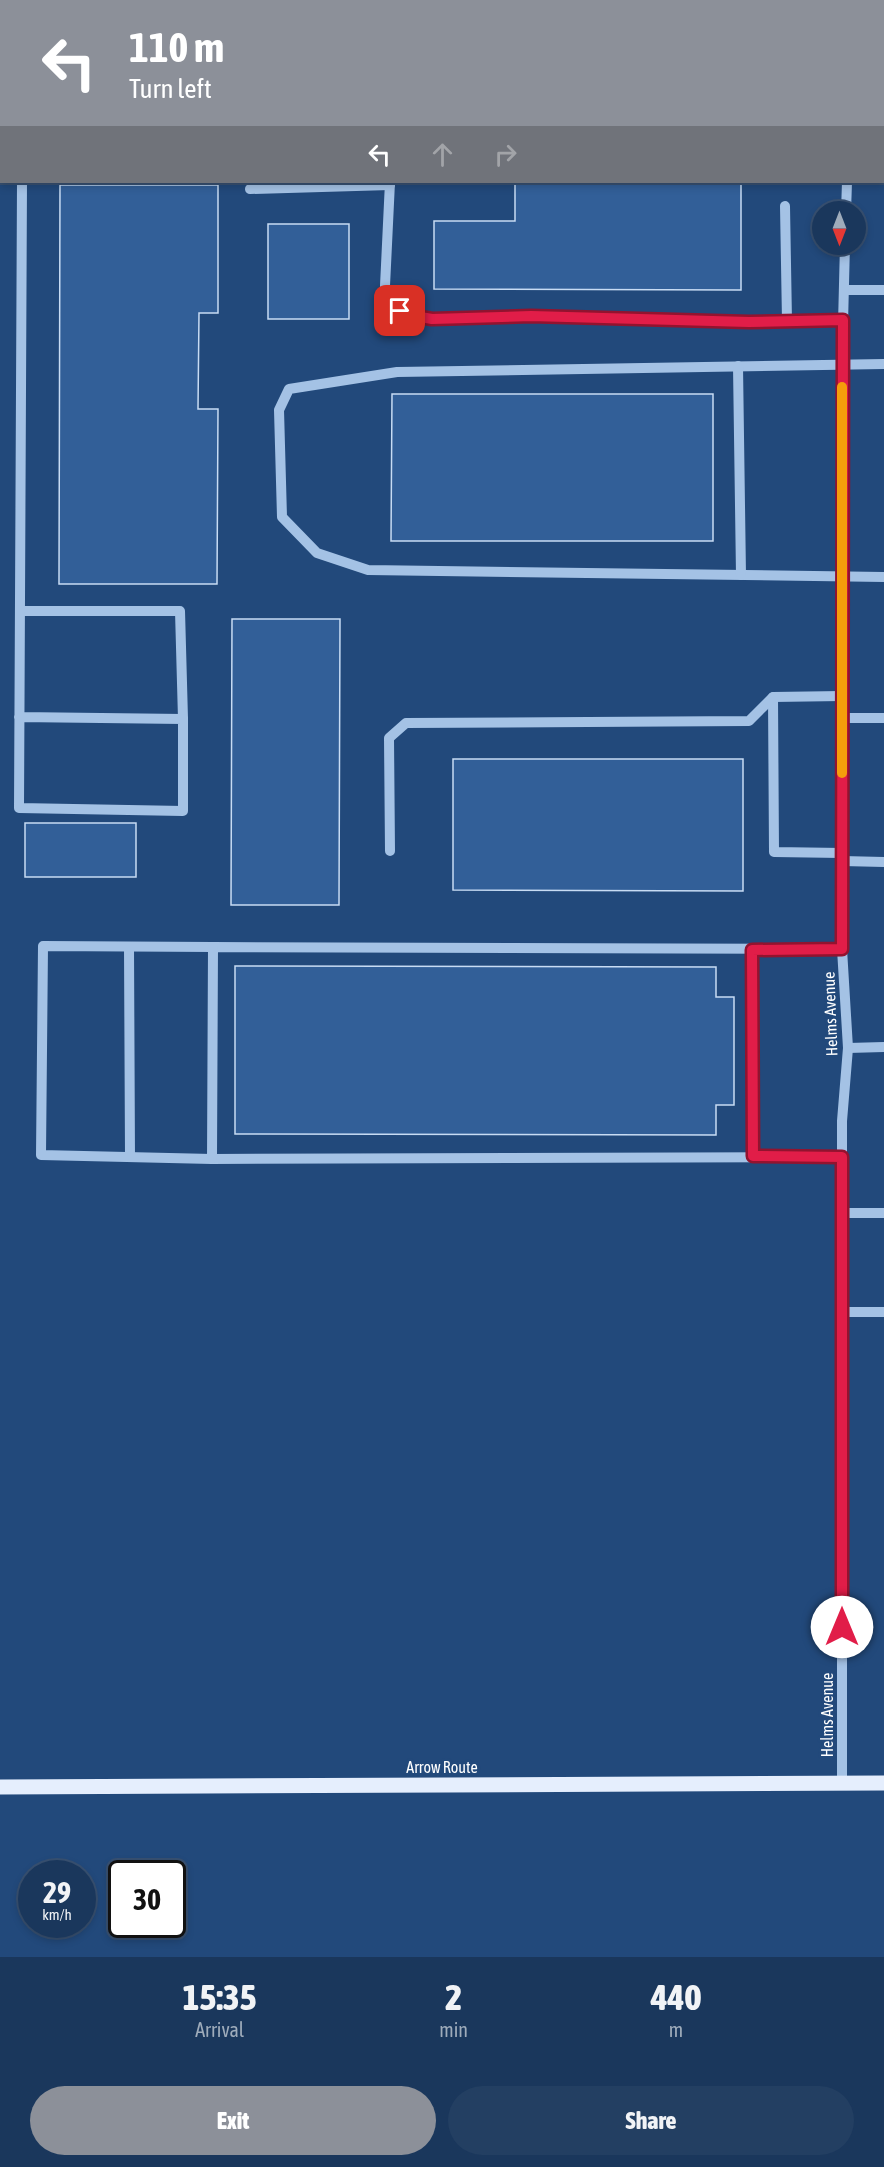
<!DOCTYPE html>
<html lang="en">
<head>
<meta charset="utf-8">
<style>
  :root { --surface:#1a375c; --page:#233f62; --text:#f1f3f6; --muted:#9facbb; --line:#385172; --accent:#8c9099 }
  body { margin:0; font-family:"Asap Condensed",sans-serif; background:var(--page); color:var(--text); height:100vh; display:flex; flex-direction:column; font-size:22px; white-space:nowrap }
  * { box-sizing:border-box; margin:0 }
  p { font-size:20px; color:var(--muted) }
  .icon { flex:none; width:33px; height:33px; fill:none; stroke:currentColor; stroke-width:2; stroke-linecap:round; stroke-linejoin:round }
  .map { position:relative; height:1957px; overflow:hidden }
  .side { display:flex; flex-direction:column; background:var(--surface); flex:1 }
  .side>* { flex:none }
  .hud { position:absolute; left:0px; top:0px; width:885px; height:183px; box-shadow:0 3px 9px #0003,0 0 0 2px var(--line); background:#8c9099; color:#fff; overflow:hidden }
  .needle { width:39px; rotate:180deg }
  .tools { position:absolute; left:812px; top:201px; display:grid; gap:12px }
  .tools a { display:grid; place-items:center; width:54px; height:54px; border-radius:50%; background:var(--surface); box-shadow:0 3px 9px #0003,0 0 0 2px var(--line); font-size:30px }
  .speed { position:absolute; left:18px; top:1860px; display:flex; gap:12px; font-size:30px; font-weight:700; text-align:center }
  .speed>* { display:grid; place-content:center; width:78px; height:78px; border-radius:50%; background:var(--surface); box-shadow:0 3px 9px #0003,0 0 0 2px var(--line); line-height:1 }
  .speed small { font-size:15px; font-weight:400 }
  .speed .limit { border:3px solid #111; border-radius:9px; background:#fff; color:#111 }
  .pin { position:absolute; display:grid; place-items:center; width:51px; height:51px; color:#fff; margin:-26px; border-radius:12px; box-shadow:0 3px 9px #0006 }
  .me { position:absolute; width:66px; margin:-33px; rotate:0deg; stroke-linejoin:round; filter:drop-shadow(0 0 4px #0008) }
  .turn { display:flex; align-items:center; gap:21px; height:126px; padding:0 30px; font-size:27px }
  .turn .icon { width:78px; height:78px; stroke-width:2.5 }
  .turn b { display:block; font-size:42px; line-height:51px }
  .lanes { display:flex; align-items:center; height:57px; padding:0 30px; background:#0003; justify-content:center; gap:30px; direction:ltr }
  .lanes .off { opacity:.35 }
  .eta { display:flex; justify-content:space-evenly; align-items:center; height:102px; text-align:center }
  .eta b { font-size:36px; font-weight:800; line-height:42px }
  .cta { display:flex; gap:12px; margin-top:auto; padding:12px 30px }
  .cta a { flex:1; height:69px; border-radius:36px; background:var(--accent); color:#fff; font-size:24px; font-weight:800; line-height:69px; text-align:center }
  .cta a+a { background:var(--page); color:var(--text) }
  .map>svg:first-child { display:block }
  .building { fill:#325f98; stroke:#c8dcf4; stroke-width:1.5 }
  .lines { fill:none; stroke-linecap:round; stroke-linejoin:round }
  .minor { stroke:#a4c2e5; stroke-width:10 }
  .major { stroke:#e5eefd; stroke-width:15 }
  .route-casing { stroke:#92132f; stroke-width:15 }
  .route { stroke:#e11d48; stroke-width:10 }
  .slow { stroke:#f59e0b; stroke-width:10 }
  .labels { text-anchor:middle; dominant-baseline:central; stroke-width:6; stroke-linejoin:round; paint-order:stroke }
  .street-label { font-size:16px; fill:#fff; stroke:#22497b }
</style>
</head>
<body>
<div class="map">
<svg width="884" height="1957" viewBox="0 0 884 1957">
  <rect width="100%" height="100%" fill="#22497b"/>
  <g class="building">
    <path d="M515 182H741V290L434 289V221H515Z"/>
    <path d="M60 185H218V313H199L198 409H218L217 584H59Z"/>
    <rect x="268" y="224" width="81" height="95"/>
    <path d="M392 394H713V541H391Z"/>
    <path d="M232 619H340L339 905H231Z"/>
    <path d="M453 759H743V891L453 890Z"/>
    <rect x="25" y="823" width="111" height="54"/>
    <path d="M235 966 716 967V997H734V1105H716V1135L235 1134Z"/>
  </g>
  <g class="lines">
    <g class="minor">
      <path d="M70 0V2"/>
      <path d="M416 0V2"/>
      <path d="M529 0V2"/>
      <path d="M850 0V2"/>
      <path d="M287 2V0"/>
      <path d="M627 2V0"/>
      <path d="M0 19H2"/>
      <path d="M390 182 385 286 389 302 393 307 409 315 423 318 531 316 749 323 843 320"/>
      <path d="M250 189 390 185"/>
      <path d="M785 206 787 321"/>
      <path d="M846 212 847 182"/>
      <path d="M844 290H884"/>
      <path d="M884 364 397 372 289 389 279 410 282 517 317 553 368 570 884 577"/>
      <path d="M738 366 741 575"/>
      <path d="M20 611H180L183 719"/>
      <path d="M773 697 774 852 842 853"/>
      <path d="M19 717 183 719V811L19 808 22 182"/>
      <path d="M842 718H884"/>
      <path d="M390 851 389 738 406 723 749 721 773 697 842 696"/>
      <path d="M842 861 884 862"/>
      <path d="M129 947 130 1157"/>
      <path d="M842 949 213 947 212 1159 842 1157"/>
      <path d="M752 950 753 1156"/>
      <path d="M848 1048 884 1047"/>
      <path d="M212 1159 41 1155 43 946 213 947"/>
      <path d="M842 1213H884"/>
      <path d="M842 1312H884"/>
      <path d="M842 1783V1121L848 1048 842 949V364L845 244"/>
    </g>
    <path class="major" d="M0 1787 884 1783"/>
  </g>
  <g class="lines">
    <g class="route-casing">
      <path id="route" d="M400 311 409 315 432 319 531 316 749 322 843 320 842 949 752 950 753 1156 842 1157V1627"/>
    </g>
    <use href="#route" class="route"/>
    <path class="slow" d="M842 387V773"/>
  </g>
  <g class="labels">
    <g class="street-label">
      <text transform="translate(830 1014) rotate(-92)">Helms Avenue</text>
      <text transform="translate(827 1715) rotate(-90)">Helms Avenue</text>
      <text x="442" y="1767">Arrow Route</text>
    </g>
  </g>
</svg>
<div class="tools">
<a><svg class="needle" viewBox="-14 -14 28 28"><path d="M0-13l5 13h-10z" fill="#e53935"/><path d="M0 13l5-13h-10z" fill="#9facbb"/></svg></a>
</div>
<div class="speed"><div>29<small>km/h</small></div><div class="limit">30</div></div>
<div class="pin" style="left:400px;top:311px;background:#d93025"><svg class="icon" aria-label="arrive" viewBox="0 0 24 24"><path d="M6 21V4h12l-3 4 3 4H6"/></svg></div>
<svg class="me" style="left:842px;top:1627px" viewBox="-20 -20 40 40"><circle r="19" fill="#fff"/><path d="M0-13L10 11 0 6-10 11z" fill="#e11d48"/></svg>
<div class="hud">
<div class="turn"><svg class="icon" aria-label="left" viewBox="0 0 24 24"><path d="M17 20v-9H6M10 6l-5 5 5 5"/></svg><div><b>110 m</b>Turn left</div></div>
<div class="lanes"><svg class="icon" aria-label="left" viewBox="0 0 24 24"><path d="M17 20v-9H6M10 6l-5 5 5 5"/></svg><svg class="icon off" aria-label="ahead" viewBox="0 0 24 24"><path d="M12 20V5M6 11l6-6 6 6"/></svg><svg class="icon off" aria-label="right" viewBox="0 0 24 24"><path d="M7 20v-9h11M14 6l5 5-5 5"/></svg></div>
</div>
</div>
<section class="side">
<div class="eta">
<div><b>15:35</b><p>Arrival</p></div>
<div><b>2</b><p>min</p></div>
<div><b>440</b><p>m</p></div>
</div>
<div class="cta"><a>Exit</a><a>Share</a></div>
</section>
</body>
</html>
